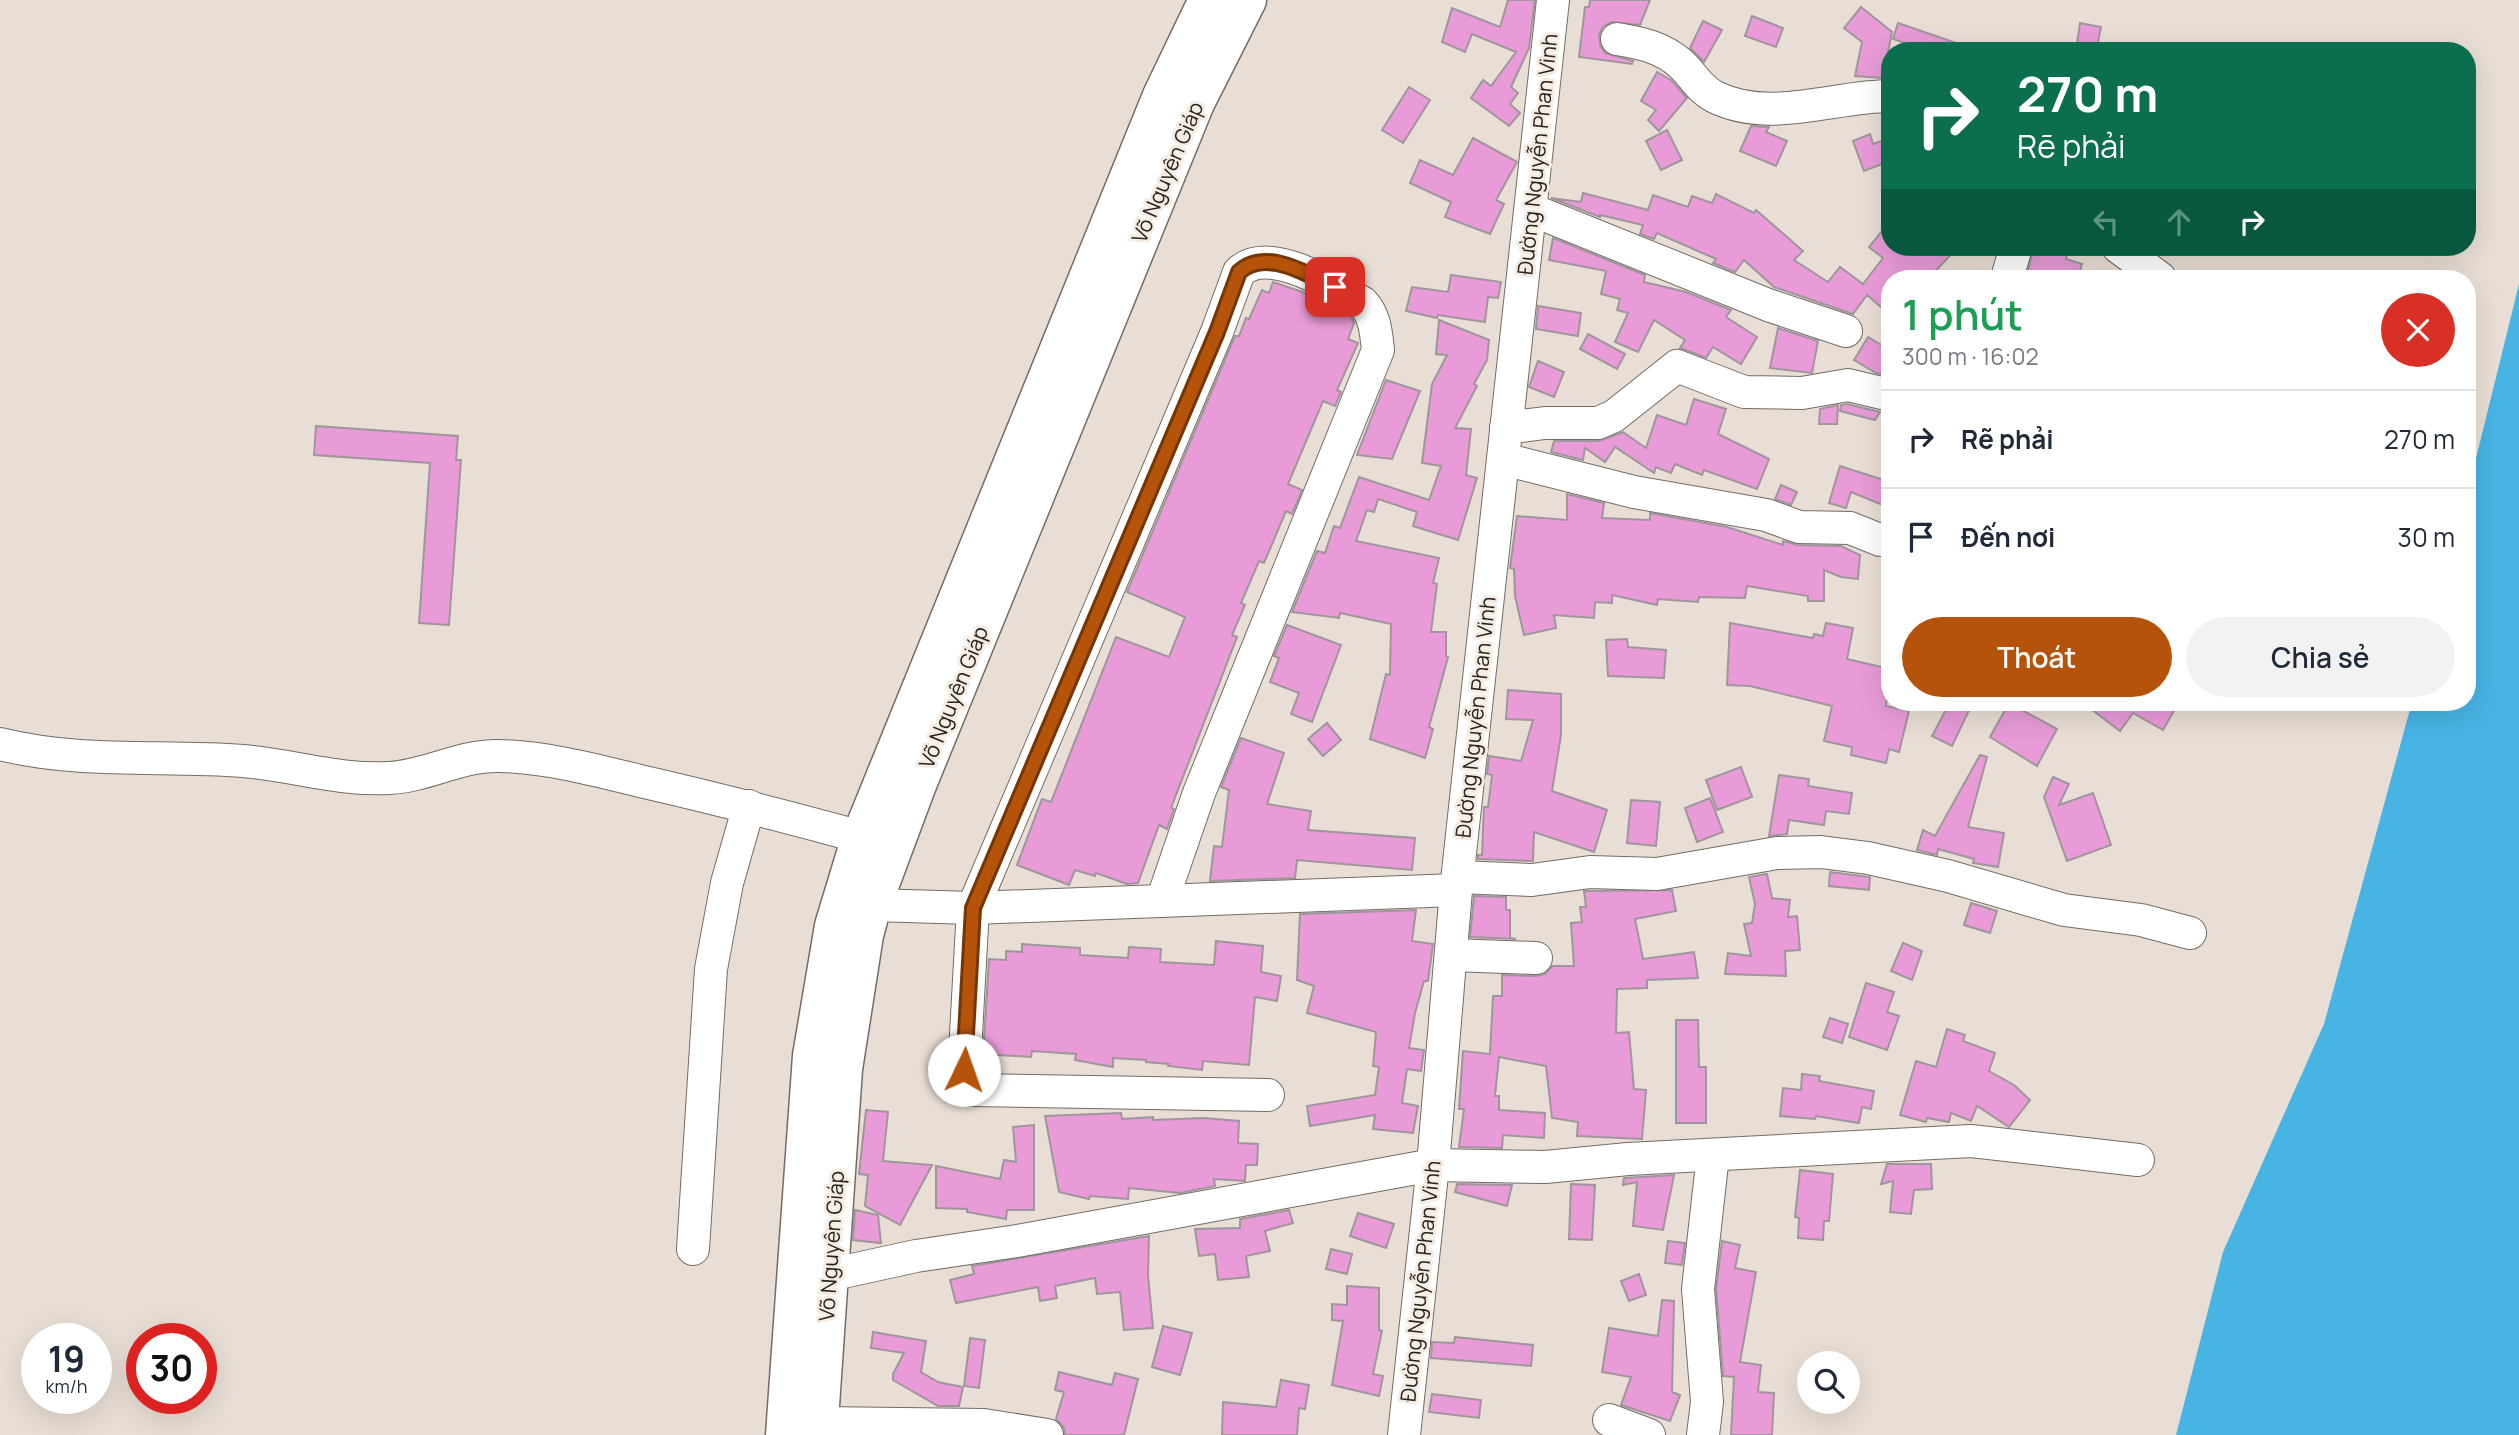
<!DOCTYPE html>
<html lang="vi">
<head>
<meta charset="utf-8">
<style>
  :root { --surface:#fff; --page:#f2f2f3; --text:#1f2937; --muted:#747a83; --line:#e0e1e3; --accent:#b45309 }
  body { margin:0; font-family:Manrope,sans-serif; background:var(--page); color:var(--text); height:100vh; display:flex; flex-direction:column; font-size:26px; white-space:nowrap }
  * { box-sizing:border-box; margin:0 }
  p { font-size:23px; color:var(--muted) }
  .icon { flex:none; width:38px; height:38px; fill:none; stroke:currentColor; stroke-width:2; stroke-linecap:round; stroke-linejoin:round }
  .map { position:relative; flex:1; overflow:hidden }
  .sheet { position:absolute; left:1881px; top:270px; width:595px; height:441px; display:flex; flex-direction:column; background:var(--surface); border-radius:28px; box-shadow:0 7px 28px #0002 }
  .sheet>* { flex:none }
  .hud { position:absolute; left:1881px; top:42px; width:595px; height:214px; border-radius:28px; box-shadow:0 7px 28px #0002; background:#0b6e4f; color:#fff; overflow:hidden }
  .fabs { position:absolute; left:1797px; top:1351px; display:grid; gap:14px }
  .fabs a { display:grid; place-items:center; width:63px; height:63px; border-radius:50%; background:var(--surface); box-shadow:0 7px 28px #0002; font-size:35px }
  .speed { position:absolute; left:21px; top:1323px; display:flex; gap:14px; font-size:35px; font-weight:700; text-align:center }
  .speed>* { display:grid; place-content:center; width:91px; height:91px; border-radius:50%; background:var(--surface); box-shadow:0 7px 28px #0002; line-height:1 }
  .speed small { font-size:18px; font-weight:400 }
  .speed .limit { border:10px solid #d22; background:#fff; color:#111 }
  .pin { position:absolute; display:grid; place-items:center; width:60px; height:60px; color:#fff; margin:-30px; border-radius:14px; box-shadow:0 4px 10px #0006 }
  .me { position:absolute; width:77px; margin:-38px; rotate:3deg; stroke-linejoin:round; filter:drop-shadow(0 0 5px #0008) }
  .turn { display:flex; align-items:center; gap:24px; height:147px; padding:0 21px; font-size:32px }
  .turn .icon { width:91px; height:91px; stroke-width:2.5 }
  .turn b { display:block; font-size:49px; line-height:60px }
  .lanes { display:flex; align-items:center; height:66px; padding:0 21px; background:#0003; justify-content:center; gap:35px; direction:ltr }
  .lanes .off { opacity:.35 }
  .round { display:grid; place-items:center; flex:none; width:74px; height:74px; border-radius:37px; background:var(--page) }
  .head { display:flex; align-items:center; justify-content:space-between; height:119px; padding:0 21px }
  h1 { font-size:42px; font-weight:600; line-height:52px; color:#1e9e55 }
  .action { display:flex; gap:14px; margin-top:auto; padding:14px 21px }
  .action a { flex:1; height:80px; border-radius:42px; background:var(--accent); color:#fff; font-size:28px; font-weight:600; line-height:80px; text-align:center }
  .action a+a { background:var(--page); color:var(--text) }
  ul { padding:0; list-style:none }
  li { display:flex; align-items:center; gap:21px; height:98px; padding:0 21px; border-top:2px solid var(--line) }
  li div { flex:1 }
  li b { display:block; font-size:26px }
  li em { font-style:normal }
  .map>svg:first-child { display:block }
  .water { fill:#47b4e4 }
  .building { fill:#e89bd7; stroke:#9f959d; stroke-width:2 }
  .lines { fill:none; stroke-linecap:round; stroke-linejoin:round }
  .minor-casing { stroke:#746c64; stroke-width:34 }
  .major-casing { stroke:#746c64; stroke-width:41 }
  .minor { stroke:#fff; stroke-width:32 }
  .major { stroke:#fff; stroke-width:38 }
  .route-casing { stroke:#753606; stroke-width:18 }
  .route { stroke:#b45309; stroke-width:12 }
  .labels { text-anchor:middle; dominant-baseline:central; stroke-width:6; stroke-linejoin:round; paint-order:stroke }
  .street-label { font-size:21px; fill:#272320; stroke:#f5ece3 }
</style>
</head>
<body>
<div class="map">
<svg width="2519" height="1435" viewBox="0 0 2519 1435">
  <rect width="100%" height="100%" fill="#e8ded5"/>
  <path class="water" d="M2519 284V1435H2176L2223 1252 2324 1024 2412 702H2468V491Z"/>
  <g class="building">
    <path d="M1508 0H1535L1529 48 1511 87 1518 93 1510 104 1520 113 1509 126 1471 98 1483 80 1491 86 1516 52 1472 34 1465 52 1442 42 1452 8 1500 27Z"/>
    <path d="M1590 0H1650L1640 25 1611 22 1603 27 1599 35 1600 45 1605 53 1633 61 1632 64 1579 57 1585 7H1589Z"/>
    <path d="M1861 7 1892 32 1883 78 1855 76 1862 42 1844 28Z"/>
    <path d="M1752 16 1783 28 1776 47 1745 36Z"/>
    <path d="M1703 21 1722 30 1704 62 1690 48Z"/>
    <path d="M1898 23 1971 48 1970 51H1927L1893 39Z"/>
    <path d="M2080 23 2101 27 2097 47 2077 44Z"/>
    <path d="M1657 72 1671 80 1687 98 1659 131 1648 120 1656 110 1641 101Z"/>
    <path d="M1409 87 1430 100 1403 143 1382 130Z"/>
    <path d="M1751 126 1769 127 1766 132 1787 141 1776 166 1740 151Z"/>
    <path d="M1667 130 1682 160 1661 170 1646 141Z"/>
    <path d="M1870 134 1873 144 1890 138V161L1864 171 1853 141Z"/>
    <path d="M1473 138 1517 162 1496 200 1504 204 1490 234 1445 217 1451 202 1410 183 1420 160 1453 175Z"/>
    <path d="M1583 193 1648 210 1653 195 1688 207 1692 196 1712 203 1716 194 1754 213 1756 210 1803 251 1794 260 1828 282 1840 267 1863 284 1883 258 1869 247 1882 231 1890 238V247L1904 250 1907 247H1958L1929 278H1890V315L1867 295 1853 314 1774 287 1744 260 1735 272 1713 263 1716 259 1657 233 1654 239 1640 234 1643 225 1600 215V217L1551 198 1581 202Z"/>
    <path d="M1553 238 1645 275 1644 282 1686 292 1731 310 1726 317 1757 337 1741 364 1713 347 1706 358 1680 348 1685 340 1654 320 1638 352 1615 342 1628 313 1617 310 1620 299 1601 294 1606 271 1549 260Z"/>
    <path d="M2034 247H2069L2066 259 2082 264 2078 278H2026Z"/>
    <path d="M1451 275 1501 282 1498 298 1488 297 1485 322 1438 315 1437 318 1406 311 1412 287 1448 292Z"/>
    <path d="M1273 282 1311 295 1351 317 1354 323 1348 339 1358 343 1337 390 1341 392 1335 406 1323 401 1288 484 1302 490 1292 514 1286 511 1264 563 1259 561 1241 603 1245 605 1232 635 1237 637 1171 808 1174 809 1167 829 1159 825 1138 883 1127 884 1096 873 1095 876 1075 870 1069 885 1017 865 1042 799 1051 802 1116 637 1169 657 1185 617 1127 592 1235 336H1239L1246 318 1249 319 1262 290 1269 293Z"/>
    <path d="M1538 306 1581 313 1578 336 1536 329Z"/>
    <path d="M1439 320 1489 340 1487 360 1474 384 1477 386 1455 428 1471 429 1466 475 1477 478 1458 540 1413 526 1417 512 1378 499 1374 512 1367 510 1356 541 1439 558 1433 583 1437 584 1431 632H1446V656L1448 657 1429 727 1433 729 1425 758 1370 739 1386 674 1390 675 1391 624 1340 613 1339 618 1292 612 1317 551 1325 553 1334 526 1340 528 1359 477 1429 500 1441 466 1422 463 1432 384 1447 355 1436 354Z"/>
    <path d="M1778 328 1818 341 1812 373 1770 368Z"/>
    <path d="M1588 334 1625 354 1617 369 1580 349Z"/>
    <path d="M1868 337 1890 350V376L1876 373 1854 360Z"/>
    <path d="M1538 361 1564 372 1554 397 1529 387Z"/>
    <path d="M1386 380 1420 391 1392 459 1357 455Z"/>
    <path d="M1694 399 1726 409 1718 434 1769 459 1757 489 1704 470 1702 475 1675 464 1671 473 1656 467 1654 473 1615 447 1605 462 1585 448 1583 460 1551 452 1554 441H1599L1623 432 1646 448 1657 415 1686 425Z"/>
    <path d="M1847 404 1880 412 1875 420 1840 411 1841 405Z"/>
    <path d="M1838 405 1837 424H1819L1820 409Z"/>
    <path d="M316 426 458 436 456 460H461L449 625 419 623 430 463 314 455Z"/>
    <path d="M1840 466 1890 482V508L1851 492 1846 508 1829 503Z"/>
    <path d="M1781 485 1797 492 1791 505 1775 499Z"/>
    <path d="M1567 494 1604 503 1602 518 1650 520V513L1727 527 1783 545V541L1798 545 1841 546 1860 555 1858 579 1841 577 1824 570V601H1808V596L1747 586 1745 598 1699 597 1698 602 1658 599 1657 605 1612 595V603L1595 602 1594 618 1554 615 1556 628 1524 635 1515 596 1514 569 1510 568 1517 516 1567 520Z"/>
    <path d="M1730 623 1813 638 1814 634 1823 636 1826 623 1853 628 1847 659 1890 669 1886 706 1909 711 1899 752 1889 749 1886 763 1851 755 1852 747 1824 741 1832 706 1750 686 1727 685Z"/>
    <path d="M1287 625 1341 645 1312 722 1291 714 1299 693 1270 682 1279 658 1274 656Z"/>
    <path d="M1627 639 1628 647 1666 650 1664 678 1608 676 1606 640Z"/>
    <path d="M1508 690 1561 694V735L1552 791 1607 810 1594 852 1534 832 1533 861 1478 859V855H1482L1484 807H1488L1492 775 1487 774 1489 756 1521 761 1533 720 1506 719Z"/>
    <path d="M1950 702H1973L1952 746 1932 736Z"/>
    <path d="M2082 702H2179L2163 730 2133 713 2120 731Z"/>
    <path d="M2009 703 2057 729 2037 766 1990 737Z"/>
    <path d="M1327 723 1341 740 1323 756 1308 739Z"/>
    <path d="M1241 738 1284 753 1267 804 1311 811 1308 830 1415 838 1412 870 1297 860 1295 878 1210 881 1214 846 1222 847 1229 790 1221 787Z"/>
    <path d="M1980 755 1987 757 1968 827 2004 833 1998 867 1973 863 1974 859 1938 849 1937 855 1917 850 1923 830 1935 836Z"/>
    <path d="M1741 767 1752 797 1717 810 1706 780Z"/>
    <path d="M1779 775 1809 779 1808 786 1852 793 1849 814 1826 811 1824 825 1789 820 1787 834 1769 836Z"/>
    <path d="M2053 777 2069 784 2059 805 2093 793 2111 845 2067 861 2044 797Z"/>
    <path d="M1710 798 1723 832 1697 842 1685 808Z"/>
    <path d="M1631 800 1660 802 1656 846 1627 843Z"/>
    <path d="M1830 872 1870 877 1869 890 1829 886Z"/>
    <path d="M1767 874 1772 898 1790 900 1788 917 1797 916 1800 950 1785 951 1786 976 1725 974 1728 953 1751 956 1744 924 1752 923 1755 904 1749 877Z"/>
    <path d="M1672 890 1676 911 1635 919 1643 959 1694 952 1698 978 1647 980V988L1617 989 1616 1033 1629 1032 1634 1089 1646 1090 1642 1139 1577 1136 1578 1122 1552 1118 1546 1066 1499 1057 1495 1096H1499V1110L1545 1113 1544 1138 1503 1135 1502 1148 1459 1147 1464 1109H1459L1463 1051 1490 1054 1493 996H1502V975L1536 976 1545 974 1552 966H1574L1571 923 1582 922 1580 907H1586L1584 891Z"/>
    <path d="M1474 896 1506 897V910H1510V938L1516 939 1470 937Z"/>
    <path d="M1971 903 1997 911 1990 933 1964 925Z"/>
    <path d="M1416 910 1412 941 1433 944 1428 981H1424L1415 1013 1409 1048 1424 1050 1421 1071 1407 1069 1402 1103 1418 1106 1413 1133 1373 1129 1375 1115 1310 1126 1307 1106 1375 1095 1379 1067 1373 1066 1376 1032 1307 1013 1314 986 1297 980 1300 914Z"/>
    <path d="M1216 941 1263 946 1261 972 1281 976 1277 1001 1255 997 1249 1065 1203 1061 1202 1070 1168 1066 1169 1064 1146 1062V1060L1113 1058V1067L1075 1060 1076 1054 1032 1051 1031 1057 983 1054 989 959 1006 960V951L1022 952V944L1080 948V955L1128 958 1129 947 1161 949 1160 962 1214 965Z"/>
    <path d="M1903 943 1922 951 1912 980 1891 971Z"/>
    <path d="M1866 983 1894 992 1887 1012 1899 1016 1887 1050 1849 1037Z"/>
    <path d="M1830 1018 1848 1024 1842 1043 1823 1037Z"/>
    <path d="M1676 1020H1698L1699 1067H1706V1123H1676Z"/>
    <path d="M1947 1029 1965 1035 1963 1041 1995 1053 1989 1071 2014 1085 2030 1100 2009 1127 1977 1106 1971 1121 1951 1113 1949 1122 1927 1118 1926 1122 1900 1115 1916 1061 1936 1067Z"/>
    <path d="M1802 1074 1820 1076 1819 1081 1874 1091 1871 1109 1862 1107 1859 1123 1816 1116 1815 1119 1780 1116 1783 1088 1801 1090Z"/>
    <path d="M866 1110 888 1112 883 1161 932 1165 900 1225 865 1206 868 1175 859 1174Z"/>
    <path d="M1121 1113 1122 1119 1153 1117V1120L1204 1118 1239 1121 1238 1143 1258 1144 1257 1165H1246L1245 1181 1214 1179 1215 1186 1180 1193 1129 1188 1128 1199 1090 1196 1089 1199 1059 1192 1045 1116Z"/>
    <path d="M1034 1125V1210H1007L1006 1219 967 1212V1209L936 1208V1166L1000 1179 1004 1160 1016 1162 1013 1127Z"/>
    <path d="M1887 1164H1931L1932 1189 1914 1190 1911 1214 1890 1212 1893 1181 1881 1184Z"/>
    <path d="M1800 1170 1833 1174 1829 1221H1824L1823 1240 1798 1238 1799 1218 1795 1217Z"/>
    <path d="M1674 1175 1663 1230 1633 1226 1637 1182 1623 1185 1624 1178Z"/>
    <path d="M1457 1184 1511 1185H1512L1507 1206 1455 1192Z"/>
    <path d="M1571 1184 1595 1185 1592 1240 1569 1239Z"/>
    <path d="M855 1210 878 1215 881 1243 853 1240Z"/>
    <path d="M1289 1210 1293 1223 1265 1231 1270 1251 1246 1256 1249 1277 1218 1280 1215 1254 1199 1256 1195 1229 1240 1228V1219Z"/>
    <path d="M1358 1213 1394 1224 1386 1248 1350 1236Z"/>
    <path d="M1149 1236 1148 1275 1153 1328 1124 1330 1120 1292 1097 1294 1095 1278 1055 1286 1057 1298 1040 1301 1038 1287 956 1303 950 1280 974 1274 972 1266Z"/>
    <path d="M1668 1241 1685 1243 1682 1265 1665 1263Z"/>
    <path d="M1722 1241 1740 1245 1735 1268 1756 1272 1740 1362 1761 1365 1758 1392 1774 1393 1772 1435H1731L1734 1377 1723 1376 1716 1289Z"/>
    <path d="M1331 1249 1352 1254 1347 1274 1326 1269Z"/>
    <path d="M1639 1274 1646 1295 1629 1301 1621 1281Z"/>
    <path d="M1347 1286 1379 1288V1330L1382 1331 1373 1374 1383 1376 1379 1396 1332 1385 1343 1321 1332 1320V1304L1347 1305Z"/>
    <path d="M1662 1300 1674 1301 1672 1392 1680 1395 1670 1421 1621 1405 1631 1377 1602 1372 1609 1328 1658 1336Z"/>
    <path d="M1163 1326 1192 1333 1180 1375 1152 1367Z"/>
    <path d="M873 1332 926 1341 921 1372 938 1382 963 1387 959 1406H938L893 1380V1374L904 1353 871 1348Z"/>
    <path d="M1455 1337 1533 1345 1531 1366 1431 1358 1432 1342 1454 1343Z"/>
    <path d="M970 1338 985 1340 979 1388 964 1386Z"/>
    <path d="M1059 1372 1112 1385 1115 1373 1138 1379 1124 1435H1065L1064 1428 1056 1419 1064 1392 1055 1390Z"/>
    <path d="M1281 1380 1309 1385 1305 1409 1299 1408 1297 1435H1222L1223 1402 1276 1407Z"/>
    <path d="M1432 1394 1481 1400 1479 1418 1429 1412Z"/>
  </g>
  <g class="lines">
    <g class="minor-casing">
      <g id="minor">
        <path d="M1617 39C1641 43 1662 47 1681 64 1693 75 1699 89 1715 97 1770 124 1834 96 1890 96"/>
        <path d="M1532 210 1768 305 1846 331"/>
        <path d="M2118 247 2160 278"/>
        <path d="M2007 278 2016 247"/>
        <path d="M1506 428 1545 423H1598L1614 416 1677 366 1744 392 1802 393 1848 385 1890 395"/>
        <path d="M1503 459 1634 492 1766 515 1799 527 1850 528 1880 540 1890 539"/>
        <path d="M0 744C81 764 161 755 243 761 292 765 340 781 390 778 427 776 461 755 499 756 546 757 595 770 640 781 714 798 788 817 861 837"/>
        <path d="M1458 877 1532 880 1590 872 1657 874 1777 853 1821 852 1868 858 1948 876 2064 910 2141 920 2190 933"/>
        <path d="M1162 901 1199 793 1378 350C1376 332 1375 316 1363 303 1334 286 1269 244 1239 272L1217 332 973 908 964 1070 973 1090 1268 1095"/>
        <path d="M872 905 973 908 1456 890"/>
        <path d="M1451 955 1536 958"/>
        <path d="M693 1249 711 969 727 883 749 806"/>
        <path d="M829 1275 916 1256 1017 1241 1433 1165 1545 1167 1628 1159 1971 1141 2138 1160"/>
        <path d="M1609 1420 1649 1435"/>
        <path d="M819 1423 984 1425 1047 1435"/>
        <path d="M1404 1435 1433 1165 1456 890 1553 0"/>
        <path d="M1703 1435 1707 1402 1698 1289 1713 1155"/>
      </g>
    </g>
    <g class="major-casing">
      <g id="major">
        <path d="M785 1435 812 1056 834 926 861 837 1162 96 1208 0"/>
        <path d="M818 1435 843 1069 864 935 872 905 916 787 1195 103 1247 0"/>
      </g>
    </g>
    <use href="#minor" class="minor"/>
    <use href="#major" class="major"/>
  </g>
  <g class="lines">
    <g class="route-casing">
      <path id="route" d="M964 1070 973 908 1217 332 1239 272C1266 247 1308 275 1335 287"/>
    </g>
    <use href="#route" class="route"/>
  </g>
  <g class="labels">
    <g class="street-label">
      <text transform="translate(1537 154) rotate(-84)">Đường Nguyễn Phan Vinh</text>
      <text transform="translate(1167 172) rotate(-67)">Võ Nguyên Giáp</text>
      <text transform="translate(953 697) rotate(-68)">Võ Nguyên Giáp</text>
      <text transform="translate(1475 717) rotate(-84)">Đường Nguyễn Phan Vinh</text>
      <text transform="translate(831 1246) rotate(-86)">Võ Nguyên Giáp</text>
      <text transform="translate(1420 1281) rotate(-84)">Đường Nguyễn Phan Vinh</text>
    </g>
  </g>
</svg>
<div class="fabs">
<a><svg class="icon" aria-label="search" viewBox="0 0 24 24"><circle cx="10" cy="10" r="6"/><path d="M15 15l6 6"/></svg></a>
</div>
<div class="speed"><div>19<small>km/h</small></div><div class="limit">30</div></div>
<div class="pin" style="left:1335px;top:287px;background:#d93025"><svg class="icon" aria-label="arrive" viewBox="0 0 24 24"><path d="M6 21V4h12l-3 4 3 4H6"/></svg></div>
<svg class="me" style="left:964px;top:1070px" viewBox="-20 -20 40 40"><circle r="19" fill="#fff"/><path d="M0-13L10 11 0 6-10 11z" fill="#b45309"/></svg>
<div class="hud">
<div class="turn"><svg class="icon" aria-label="right" viewBox="0 0 24 24"><path d="M7 20v-9h11M14 6l5 5-5 5"/></svg><div><b>270 m</b>Rẽ phải</div></div>
<div class="lanes"><svg class="icon off" aria-label="left" viewBox="0 0 24 24"><path d="M17 20v-9H6M10 6l-5 5 5 5"/></svg><svg class="icon off" aria-label="ahead" viewBox="0 0 24 24"><path d="M12 20V5M6 11l6-6 6 6"/></svg><svg class="icon" aria-label="right" viewBox="0 0 24 24"><path d="M7 20v-9h11M14 6l5 5-5 5"/></svg></div>
</div>
<section class="sheet">
<div class="head"><div><h1>1 phút</h1><p>300 m · 16:02</p></div><a class="round" style="background:#d93025;color:#fff"><svg class="icon" aria-label="close" viewBox="0 0 24 24"><path d="M6 6l12 12M18 6L6 18"/></svg></a></div>
<ul>
<li><svg class="icon" aria-label="right" viewBox="0 0 24 24"><path d="M7 20v-9h11M14 6l5 5-5 5"/></svg><div><b>Rẽ phải</b></div><em>270 m</em></li>
<li><svg class="icon" aria-label="arrive" viewBox="0 0 24 24"><path d="M6 21V4h12l-3 4 3 4H6"/></svg><div><b>Đến nơi</b></div><em>30 m</em></li>
</ul>
<div class="action"><a>Thoát</a><a>Chia sẻ</a></div>
</section>
</div>
</body>
</html>
